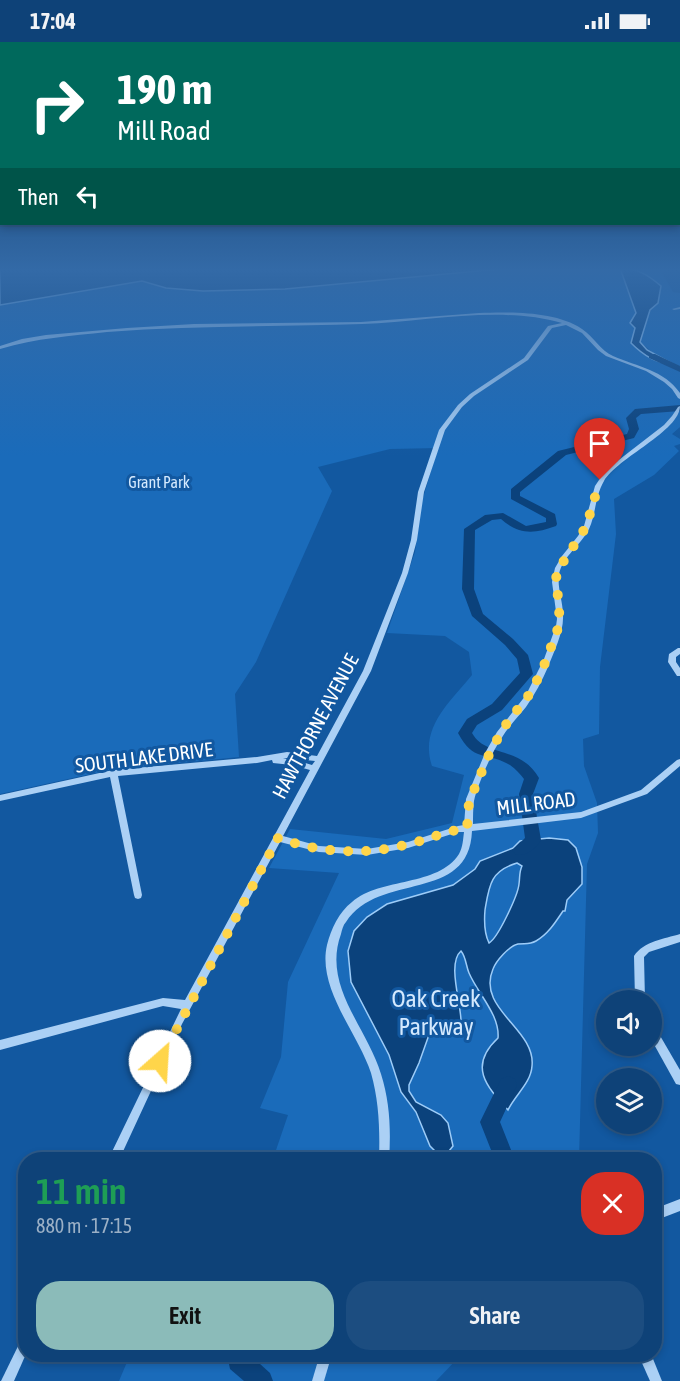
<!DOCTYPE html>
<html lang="en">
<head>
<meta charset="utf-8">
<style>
  :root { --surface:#0e4278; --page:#1c4d80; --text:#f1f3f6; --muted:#9bb0c6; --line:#2e5b8a; --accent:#8bbbb9 }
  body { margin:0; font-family:"Asap Condensed",sans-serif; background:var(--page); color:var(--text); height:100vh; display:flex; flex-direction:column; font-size:22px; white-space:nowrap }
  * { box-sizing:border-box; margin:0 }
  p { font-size:20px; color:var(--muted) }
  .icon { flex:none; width:33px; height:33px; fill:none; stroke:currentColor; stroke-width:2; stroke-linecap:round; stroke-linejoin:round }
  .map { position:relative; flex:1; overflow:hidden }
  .side { position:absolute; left:18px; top:1110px; width:644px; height:210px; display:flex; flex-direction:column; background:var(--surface); border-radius:24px; box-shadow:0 3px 9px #0003,0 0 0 2px var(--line) }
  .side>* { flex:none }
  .hud { position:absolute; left:0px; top:0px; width:681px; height:183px; box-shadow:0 3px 9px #0003,0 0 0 2px var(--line); background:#00695c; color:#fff; overflow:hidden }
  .buttons { position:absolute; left:596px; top:948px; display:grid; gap:12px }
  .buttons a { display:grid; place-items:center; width:66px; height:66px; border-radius:50%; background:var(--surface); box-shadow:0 3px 9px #0003,0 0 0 2px var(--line); font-size:30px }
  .pin { position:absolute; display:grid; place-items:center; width:51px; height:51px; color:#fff; margin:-62px -26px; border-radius:50% 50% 50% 0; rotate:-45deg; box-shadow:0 0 6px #0007 }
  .pin .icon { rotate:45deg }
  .me { position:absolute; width:66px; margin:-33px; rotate:26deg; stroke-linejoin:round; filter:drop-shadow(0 0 4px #0008) }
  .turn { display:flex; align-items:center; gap:21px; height:126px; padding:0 18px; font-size:27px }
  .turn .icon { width:78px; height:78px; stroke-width:2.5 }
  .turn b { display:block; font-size:42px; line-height:51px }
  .then { display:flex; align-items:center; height:57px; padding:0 18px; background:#0003; gap:12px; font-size:22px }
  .round { display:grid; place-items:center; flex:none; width:63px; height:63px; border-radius:24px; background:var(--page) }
  .summary { display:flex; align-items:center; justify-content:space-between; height:102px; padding:0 18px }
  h1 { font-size:36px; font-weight:600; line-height:45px; color:#1e9e55 }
  .button { display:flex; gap:12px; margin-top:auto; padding:12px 18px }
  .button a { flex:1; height:69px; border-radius:24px; background:var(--accent); color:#111; font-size:24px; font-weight:600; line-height:69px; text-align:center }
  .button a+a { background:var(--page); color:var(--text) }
  .status { display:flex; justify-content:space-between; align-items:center; height:42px; padding:0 30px; background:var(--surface); direction:ltr }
  .status svg { height:16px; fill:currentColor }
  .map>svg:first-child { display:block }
  .green { fill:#1a6bba }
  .water { fill:#0b427c; stroke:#9dccf8; stroke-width:1.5; fill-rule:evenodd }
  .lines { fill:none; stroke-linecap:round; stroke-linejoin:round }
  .river { fill:#0b427c; fill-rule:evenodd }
  .minor { fill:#abd0f5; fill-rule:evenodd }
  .route { stroke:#ffd54a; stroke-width:10; stroke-dasharray:0 18 }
  .labels { text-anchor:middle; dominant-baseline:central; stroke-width:6; stroke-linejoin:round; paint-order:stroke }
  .far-park-label { font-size:16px; fill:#d4e9fe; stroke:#1258a0 }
  .street-label { font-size:20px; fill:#fff; stroke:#1258a0 }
  .near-park-label { font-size:24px; fill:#d4e9fe; stroke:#1258a0 }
</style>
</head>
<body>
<div class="status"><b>17:04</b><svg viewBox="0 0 49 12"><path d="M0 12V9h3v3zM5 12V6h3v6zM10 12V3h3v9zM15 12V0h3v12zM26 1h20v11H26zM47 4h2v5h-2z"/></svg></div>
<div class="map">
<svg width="680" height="1339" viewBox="0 0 680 1339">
  <rect width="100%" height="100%" fill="#1258a0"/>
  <g class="green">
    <path d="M511 226H620L636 271 630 281 635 286 631 301 657 314 640 300C643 279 655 264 661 244L642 230 631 226H671L662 231 673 250 680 251V385L672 392 680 397V402L674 404 679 409 654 433 614 457 616 492 600 625 599 692 583 697 584 724 597 761 598 791 587 822 579 1117H263L275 1111 288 1073 260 1066 281 1015 288 940 339 831 269 826 290 787 386 797 452 781 464 733 432 724C419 686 450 660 472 633L469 610 445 594 387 591 415 510 422 459 438 406 390 407 318 425 332 449 256 620 235 652 239 715 109 728 0 752V263L142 239 166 246 203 249 293 247Z"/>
    <path d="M130 1313H461L436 1339H119Z"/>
  </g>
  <g class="water">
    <path d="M0 226H511L285 247 203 249 166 246 142 239 0 263Z"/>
    <path d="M620 226C637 226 648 233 661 244L658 261 650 268 640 300 647 308 671 321C656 322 641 311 631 301L635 286 630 281 636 271Z"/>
    <path d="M549 796 568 798 576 806 582 825V842L567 858 565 869H563C555 881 548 892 536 899 529 903 525 901 518 902 509 904 496 919 493 927 476 967 536 987 532 1024 531 1041 515 1053 508 1068 486 1044 468 1024 498 996 500 973 478 952 469 931 466 924 466 915 461 909 447 921 461 961 461 979L451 988H433L430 990 419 1021 409 1043V1049L416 1060 441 1073 448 1081 453 1104 449 1109 436 1110 430 1104 416 1070 401 1050 389 1013 351 940 348 909 354 889 367 875 387 862 453 843 475 827 480 819 513 806 520 799ZM517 821 522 824C519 830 520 835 519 842 518 853 498 896 489 901 484 891 484 880 485 868 489 844 490 829 517 821Z"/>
  </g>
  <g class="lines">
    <g class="river">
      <path d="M649 312H655L680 324V330L649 316Z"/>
      <path d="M680 363V369L641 372 636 376 639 387 634 396 566 413 520 450V454L555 472 557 482 556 484C534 492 519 493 501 477L492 478 475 488 474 547 483 572 513 597 528 613 533 632 502 668 477 683 472 691C486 716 520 703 539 736L533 752 541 798C536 807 524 816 515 812L512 808 525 796 519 752 524 737C520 732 516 727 510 723 486 709 474 721 458 691L467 677 492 662 520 631 517 617 505 603 472 574 462 547 464 487 485 473 503 471 526 484 546 480V476L511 457V447L558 409 627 392 629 387 626 376 635 367Z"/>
      <path d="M508 1034 515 1037 517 1043 500 1080 515 1118H495L480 1080 501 1037Z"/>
      <path d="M227 1312H249L270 1331 273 1339H244L230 1327Z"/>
    </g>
    <g class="minor">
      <path d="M680 265V267L674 268 672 267Z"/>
      <path d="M479 271C511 270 555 269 582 287 594 295 600 308 613 314 638 325 664 328 680 351V357L678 356 672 347 664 340 646 329 606 314 598 308 582 291 566 283 552 286 528 318 474 354 462 365 445 388 424 450 417 498 408 531 371 629 283 794 319 804 367 807 408 800 458 784 464 783 466 757 485 711 497 690 526 653 544 617 556 584 557 577 552 540 555 526 562 514 578 494 584 484 595 444 603 432 611 424 664 383 672 374 678 365 680 364C680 389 617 416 604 439 595 454 596 472 589 487 581 503 563 514 559 532 557 546 563 559 563 573 564 590 554 609 548 625 542 639 535 652 526 665 518 675 508 685 501 697 492 710 477 744 474 759 473 767 473 774 473 782L581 770 641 748 677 718 680 717V724L647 752 581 776 472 789C469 862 379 829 346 880 343 883 342 888 341 892 322 944 367 985 381 1032 390 1060 391 1089 389 1118H379C380 1088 379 1059 371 1031 358 991 317 947 327 903 331 887 339 870 352 860 381 835 438 845 459 812 463 805 463 797 464 790H458L408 806 367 813 319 810 280 800 182 982 119 1118H108L181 967 163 964 0 1008V998L163 956 185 958 310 728 292 723 273 721 272 718 257 721 118 734 142 853 141 856 138 857 135 856 134 853 110 735 0 759V753L113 728 257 715 287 710 317 714 363 629 402 531 411 498 418 450 439 388 458 363 470 352 524 316 548 284 562 281C499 263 426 280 362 282 277 285 192 283 107 290 70 294 37 296 0 307V304L22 297 46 293 127 286 194 282 361 280ZM287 716 315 719 312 723 292 717H283Z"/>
      <path d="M678 606H680V612L676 615V620L680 626V634H677L668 620 669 612Z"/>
      <path d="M680 892V900L649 910 644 915 645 958H635L634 914C644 899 664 897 680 892Z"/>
      <path d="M651 983 655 985 680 1028V1043L676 1042 651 997Z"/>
      <path d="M680 1157V1169L654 1179V1167Z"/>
      <path d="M26 1294V1312L14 1339H1L22 1296Z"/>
      <path d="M320 1312H332L324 1339H312Z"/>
      <path d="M638 1312H651L662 1339H650Z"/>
    </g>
  </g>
  <linearGradient id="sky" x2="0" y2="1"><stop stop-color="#0a3058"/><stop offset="0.55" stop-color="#336aa7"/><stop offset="1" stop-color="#336aa7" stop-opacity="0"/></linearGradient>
  <rect width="680" height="414" fill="url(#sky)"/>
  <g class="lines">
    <path class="route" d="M160 1019 278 796C321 811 364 814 409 802 429 797 447 789 467 786L469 760 491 708 507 681 532 649 545 621 560 581 556 531 586 485 600 438"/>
  </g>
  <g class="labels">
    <g class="far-park-label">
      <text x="159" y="440">Grant Park</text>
    </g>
    <g class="street-label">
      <text transform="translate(315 684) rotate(-62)">HAWTHORNE AVENUE</text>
      <text transform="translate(144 715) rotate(-7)">SOUTH LAKE DRIVE</text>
      <text transform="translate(536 761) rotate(-7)">MILL ROAD</text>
    </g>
    <g class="near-park-label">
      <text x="436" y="956">Oak Creek<tspan x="436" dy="28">Parkway</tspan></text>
    </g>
  </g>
</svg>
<div class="buttons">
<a><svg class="icon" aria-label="sound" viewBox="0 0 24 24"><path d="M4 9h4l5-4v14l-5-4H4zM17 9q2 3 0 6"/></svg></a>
<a><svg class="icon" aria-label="layers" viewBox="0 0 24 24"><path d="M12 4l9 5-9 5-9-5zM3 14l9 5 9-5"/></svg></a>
</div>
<div class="pin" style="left:600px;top:438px;background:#d93025"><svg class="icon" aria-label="arrive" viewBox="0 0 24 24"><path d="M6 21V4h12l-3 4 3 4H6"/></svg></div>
<svg class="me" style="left:160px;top:1019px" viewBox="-20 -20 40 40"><circle r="19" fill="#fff"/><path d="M0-13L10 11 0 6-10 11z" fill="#ffd54a"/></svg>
<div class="hud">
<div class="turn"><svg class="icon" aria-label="right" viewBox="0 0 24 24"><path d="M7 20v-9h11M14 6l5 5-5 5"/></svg><div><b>190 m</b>Mill Road</div></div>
<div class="then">Then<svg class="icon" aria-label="left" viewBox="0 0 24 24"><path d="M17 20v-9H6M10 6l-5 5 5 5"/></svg></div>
</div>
<section class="side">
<div class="summary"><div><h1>11 min</h1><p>880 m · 17:15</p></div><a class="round" style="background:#d93025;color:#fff"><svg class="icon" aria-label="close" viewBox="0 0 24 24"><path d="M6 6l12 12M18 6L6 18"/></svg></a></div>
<div class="button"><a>Exit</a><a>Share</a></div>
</section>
</div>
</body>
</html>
